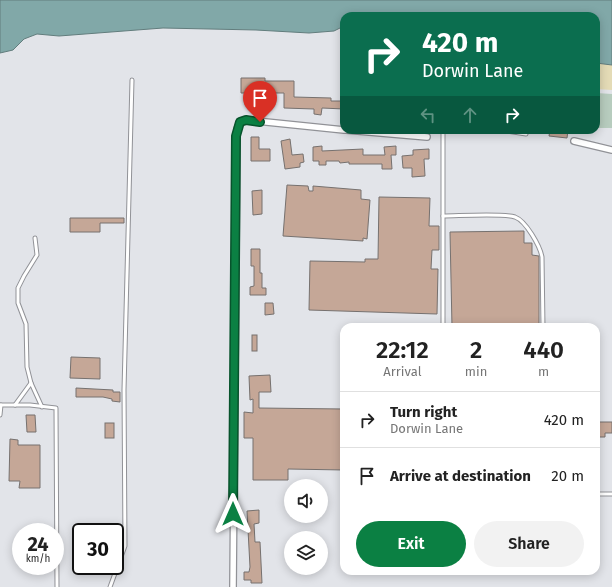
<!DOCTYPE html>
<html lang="en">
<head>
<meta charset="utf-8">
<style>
  :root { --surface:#fff; --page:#f2f2f2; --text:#222; --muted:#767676; --line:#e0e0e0; --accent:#0b8043 }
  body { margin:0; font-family:"Fira Sans",sans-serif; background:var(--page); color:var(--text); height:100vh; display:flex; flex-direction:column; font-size:15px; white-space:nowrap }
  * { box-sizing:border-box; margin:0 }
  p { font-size:13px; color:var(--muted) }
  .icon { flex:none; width:22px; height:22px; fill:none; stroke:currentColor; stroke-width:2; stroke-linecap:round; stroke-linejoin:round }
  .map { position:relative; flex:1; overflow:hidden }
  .details { position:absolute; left:340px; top:323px; width:260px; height:252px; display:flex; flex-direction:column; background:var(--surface); border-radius:12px; box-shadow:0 2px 10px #0003 }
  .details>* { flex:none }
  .top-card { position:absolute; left:340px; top:12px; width:260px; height:122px; border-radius:12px; box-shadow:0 2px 10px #0003; background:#0b6e4f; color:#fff; overflow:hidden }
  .fabs { position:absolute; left:284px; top:479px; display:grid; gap:8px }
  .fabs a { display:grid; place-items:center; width:44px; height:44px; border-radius:50%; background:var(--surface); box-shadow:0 2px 10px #0003; font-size:20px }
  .speed { position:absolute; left:12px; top:523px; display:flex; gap:8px; font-size:20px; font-weight:700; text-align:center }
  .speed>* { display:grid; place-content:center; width:52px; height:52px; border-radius:50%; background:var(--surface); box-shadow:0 2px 10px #0003; line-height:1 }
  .speed small { font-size:10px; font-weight:400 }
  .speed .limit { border:2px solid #111; border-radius:6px; background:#fff; color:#111 }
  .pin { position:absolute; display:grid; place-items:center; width:34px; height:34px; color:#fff; margin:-41px -17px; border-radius:50% 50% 50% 0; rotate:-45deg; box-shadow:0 0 4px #0007 }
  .pin .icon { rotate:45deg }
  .me { position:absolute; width:44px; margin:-22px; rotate:0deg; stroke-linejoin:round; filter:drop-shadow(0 0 3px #0008) }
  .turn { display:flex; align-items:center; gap:14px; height:84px; padding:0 16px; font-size:18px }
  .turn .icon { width:52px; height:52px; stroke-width:2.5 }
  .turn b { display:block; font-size:28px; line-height:34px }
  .lanes { display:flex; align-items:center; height:38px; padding:0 16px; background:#0003; justify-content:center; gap:20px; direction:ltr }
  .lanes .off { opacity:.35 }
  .eta { display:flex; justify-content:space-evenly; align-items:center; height:68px; text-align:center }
  .eta b { font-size:24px; font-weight:600; line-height:28px }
  .cta { display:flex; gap:8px; margin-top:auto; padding:8px 16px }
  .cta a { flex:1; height:46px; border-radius:24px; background:var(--accent); color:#fff; font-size:16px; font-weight:600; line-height:46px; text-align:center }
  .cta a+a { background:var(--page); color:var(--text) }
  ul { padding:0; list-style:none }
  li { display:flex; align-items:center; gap:12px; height:56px; padding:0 16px; border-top:1px solid var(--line) }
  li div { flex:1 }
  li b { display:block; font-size:15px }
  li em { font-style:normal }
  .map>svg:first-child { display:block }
  .green { fill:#b7ccbe }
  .sand { fill:#e4dbb6 }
  .water { fill:#81a8a8; stroke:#627d7d }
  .building { fill:#c5a797; stroke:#76716f }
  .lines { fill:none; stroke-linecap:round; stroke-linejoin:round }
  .service-casing { stroke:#919297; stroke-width:5 }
  .minor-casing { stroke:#919297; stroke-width:8 }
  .service { stroke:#fff; stroke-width:3 }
  .minor { stroke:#fff; stroke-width:5.5 }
  .route-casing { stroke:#07532c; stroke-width:10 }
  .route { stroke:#0b8043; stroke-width:7 }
</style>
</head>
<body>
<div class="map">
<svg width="612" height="587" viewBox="0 0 612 587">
  <rect width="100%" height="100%" fill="#e2e4e9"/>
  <path class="green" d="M596 93 612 94V128H596Z"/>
  <path class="sand" d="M596 63 612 65V90L596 89Z"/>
  <path class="water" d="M0 0H612V65L596 63V16H344V26L334 31 309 33 256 30 163 28 59 36 37 34 24 39 13 50 0 53Z"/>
  <g class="building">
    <path d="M241 78H265V81H294V97L331 98V101H344V109L322 108 321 115 314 114V109L284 108V93H241Z"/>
    <path d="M255 102H264L265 108 255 109Z"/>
    <path d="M550 130H568L567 138 549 136Z"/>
    <path d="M251 137H259V149H270V161H251Z"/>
    <path d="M290 139 292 155 303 154 304 162 300 163V167L285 169 281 141Z"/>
    <path d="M322 146V151L363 149V155H385L384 147 396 146V155H391L392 169H382V164H349V162L340 163 339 161H326V165H319V161H313V147Z"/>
    <path d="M429 149V159H424L425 176 412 177V168H403L402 156 413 155V150Z"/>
    <path d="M287 185 308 186 309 191H313V186L361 190V199L370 200 367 239 363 238V241L283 236Z"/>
    <path d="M262 190V214L253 215 252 191Z"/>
    <path d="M379 197 430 198 429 226H439V250H432L431 269H438L437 314 309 310 310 261 365 262V259H378Z"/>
    <path d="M70 218H124V223H100V232H70Z"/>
    <path d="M524 231V243H532V255L539 256V327H452L450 232Z"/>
    <path d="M251 249H260V273H262V288H266V295H250V287L254 286V266H251Z"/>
    <path d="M265 303H273L274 314 265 315Z"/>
    <rect x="252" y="335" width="5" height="16"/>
    <path d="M71 357 100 358V379L70 378Z"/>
    <path d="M270 375 271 392H259V408L344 409V470L288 469V480H253V438H244V412L253 413V399L250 400 249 376Z"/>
    <path d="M76 388 113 390V392H120V402L112 401V399L103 397H76Z"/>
    <path d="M26 415H35L36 432H27Z"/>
    <path d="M596 422H612V433H605V437H596Z"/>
    <rect x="105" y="423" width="9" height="15"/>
    <path d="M10 439 18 440V445H40V488H19L20 481H9Z"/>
    <path d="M259 510V523L254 524 255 542H260L262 583H251V580H244V572H249L250 567 247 511Z"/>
  </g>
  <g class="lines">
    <g class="service-casing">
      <g id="service">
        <path d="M500 130 526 134"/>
        <path d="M443 216C458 216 502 213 515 217 526 221 540 246 542 257L543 327"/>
        <path d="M35 238 37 255 24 276 18 288V303L26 324 27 367 31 383 42 407"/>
        <path d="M443 327V130"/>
        <path d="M0 405H30L56 408 57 587"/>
        <path d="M15 405 31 383"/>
        <path d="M0 415 1 405"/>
        <path d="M596 494H612"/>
        <path d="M110 587 125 546 124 390 132 80"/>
      </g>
    </g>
    <g class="minor-casing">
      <g id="minor">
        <path d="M346 130 427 137"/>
        <path d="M574 141 612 150"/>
        <path d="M233 587 237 129 240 122 247 120 344 130"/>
      </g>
    </g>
    <use href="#service" class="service"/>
    <use href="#minor" class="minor"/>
  </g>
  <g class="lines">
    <g class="route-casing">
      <path id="route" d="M233 514 236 136 240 122 246 120 260 122"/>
    </g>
    <use href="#route" class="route"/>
  </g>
</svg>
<div class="fabs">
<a><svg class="icon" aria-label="sound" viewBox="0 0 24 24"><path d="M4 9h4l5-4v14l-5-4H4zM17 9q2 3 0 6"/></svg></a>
<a><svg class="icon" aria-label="layers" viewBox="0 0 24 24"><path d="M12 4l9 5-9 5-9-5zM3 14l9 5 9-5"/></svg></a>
</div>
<div class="speed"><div>24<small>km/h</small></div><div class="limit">30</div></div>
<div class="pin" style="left:260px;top:122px;background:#d93025"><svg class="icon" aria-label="arrive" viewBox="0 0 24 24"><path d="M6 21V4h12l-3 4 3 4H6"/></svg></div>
<svg class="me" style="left:233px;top:514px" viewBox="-20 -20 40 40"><path d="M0-17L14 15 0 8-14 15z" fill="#0b8043" stroke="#fff" stroke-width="4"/></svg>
<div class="top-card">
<div class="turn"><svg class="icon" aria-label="right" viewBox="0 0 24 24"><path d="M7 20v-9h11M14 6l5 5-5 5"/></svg><div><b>420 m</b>Dorwin Lane</div></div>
<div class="lanes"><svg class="icon off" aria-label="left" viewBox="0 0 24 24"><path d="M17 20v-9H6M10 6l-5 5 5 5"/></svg><svg class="icon off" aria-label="ahead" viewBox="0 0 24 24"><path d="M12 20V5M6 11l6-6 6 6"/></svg><svg class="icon" aria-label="right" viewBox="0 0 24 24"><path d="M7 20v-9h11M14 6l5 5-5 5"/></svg></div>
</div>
<section class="details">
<div class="eta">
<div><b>22:12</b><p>Arrival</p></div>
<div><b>2</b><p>min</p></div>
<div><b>440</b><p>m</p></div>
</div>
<ul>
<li><svg class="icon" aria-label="right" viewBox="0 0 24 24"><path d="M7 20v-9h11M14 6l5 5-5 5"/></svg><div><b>Turn right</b><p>Dorwin Lane</p></div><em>420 m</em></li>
<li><svg class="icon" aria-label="arrive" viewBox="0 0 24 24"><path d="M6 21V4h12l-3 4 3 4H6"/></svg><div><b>Arrive at destination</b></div><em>20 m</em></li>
</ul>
<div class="cta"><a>Exit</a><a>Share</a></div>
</section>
</div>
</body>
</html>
